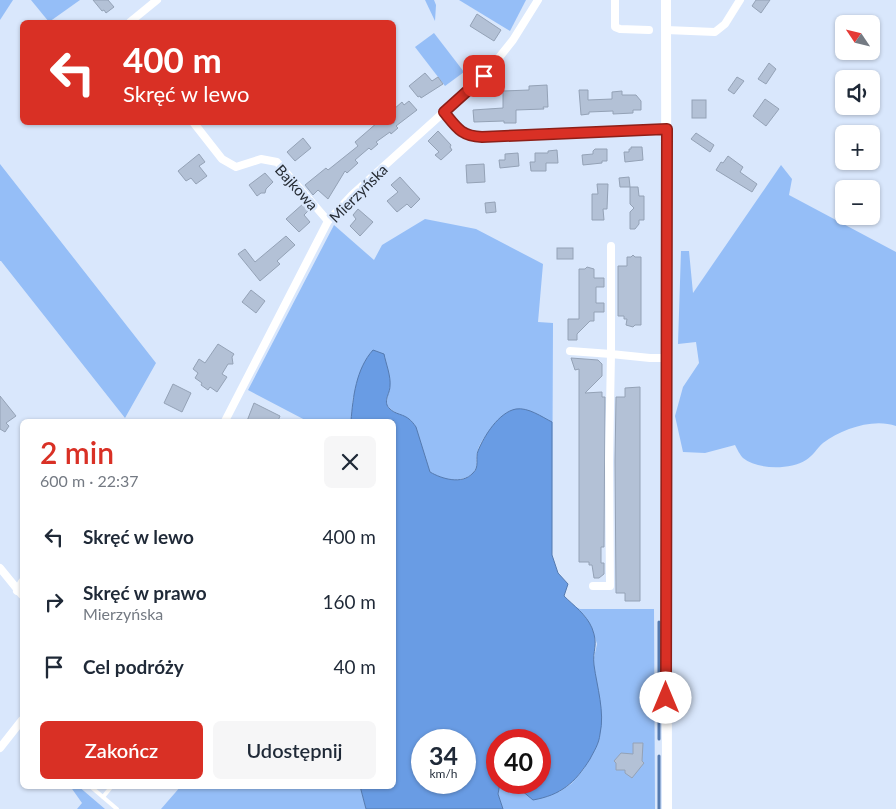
<!DOCTYPE html>
<html lang="pl">
<head>
<meta charset="utf-8">
<style>
  :root { --surface:#fff; --page:#f6f6f7; --text:#1f2937; --muted:#747a83; --accent:#d93025 }
  body { margin:0; font-family:Lato,sans-serif; background:var(--page); color:var(--text); height:100vh; display:flex; flex-direction:column; font-size:19px; white-space:nowrap }
  * { box-sizing:border-box; margin:0 }
  p { font-size:16px; color:var(--muted) }
  .icon { flex:none; width:28px; height:28px; fill:none; stroke:currentColor; stroke-width:2; stroke-linecap:round; stroke-linejoin:round }
  .map { position:relative; flex:1; overflow:hidden }
  .panel { position:absolute; left:20px; top:419px; width:376px; height:370px; display:flex; flex-direction:column; background:var(--surface); border-radius:8px; box-shadow:0 1px 4px #0004 }
  .panel>* { flex:none }
  .banner { position:absolute; left:20px; top:20px; width:376px; height:105px; border-radius:8px; box-shadow:0 1px 4px #0004; background:#d93025; color:#fff; overflow:hidden }
  .needle { width:32px; rotate:305deg }
  .fabs { position:absolute; left:835px; top:15px; display:grid; gap:10px }
  .fabs a { display:grid; place-items:center; width:45px; height:45px; border-radius:8px; background:var(--surface); box-shadow:0 1px 4px #0004; font-size:25px }
  .speed { position:absolute; left:411px; top:729px; display:flex; gap:10px; font-size:25px; font-weight:700; text-align:center }
  .speed>* { display:grid; place-content:center; width:65px; height:65px; border-radius:50%; background:var(--surface); box-shadow:0 1px 4px #0004; line-height:1 }
  .speed small { font-size:12px; font-weight:400 }
  .speed .limit { border:8px solid #d22; background:#fff; color:#111 }
  .pin { position:absolute; display:grid; place-items:center; width:42px; height:42px; color:#fff; margin:-21px; border-radius:10px; box-shadow:0 2px 8px #0006 }
  .me { position:absolute; width:55px; margin:-28px; rotate:0deg; stroke-linejoin:round; filter:drop-shadow(0 0 4px #0008) }
  .turn { display:flex; align-items:center; gap:18px; height:105px; padding:0 20px; font-size:22px }
  .turn .icon { width:65px; height:65px; stroke-width:2.5 }
  .turn b { display:block; font-size:35px; line-height:42px }
  .round { display:grid; place-items:center; flex:none; width:52px; height:52px; border-radius:8px; background:var(--page) }
  .summary { display:flex; align-items:center; justify-content:space-between; height:85px; padding:0 20px }
  h1 { font-size:30px; font-weight:600; line-height:38px; color:var(--accent) }
  .cta { display:flex; gap:10px; margin-top:auto; padding:10px 20px }
  .cta a { flex:1; height:58px; border-radius:8px; background:var(--accent); color:#fff; font-size:20px; font-weight:600; line-height:58px; text-align:center }
  .cta a+a { background:var(--page); color:var(--text) }
  ul { padding:0; list-style:none }
  li { display:flex; align-items:center; gap:15px; height:65px; padding:0 20px }
  li div { flex:1 }
  li b { display:block; font-size:19px }
  li em { font-style:normal }
  .map>svg:first-child { display:block }
  .green { fill:#95bef7 }
  .water { fill:#699ce4; stroke:#557aaf; fill-rule:evenodd }
  .lines { fill:none; stroke-linecap:round; stroke-linejoin:round }
  .stream { stroke:#557aaf; stroke-width:3 }
  .building { fill:#b3c1d6; stroke:#94a2b6 }
  .service { stroke:#fff; stroke-width:4 }
  .minor { stroke:#fff; stroke-width:8 }
  .tertiary { stroke:#fff; stroke-width:10 }
  .route-casing { stroke:#8d1f18; stroke-width:12 }
  .route { stroke:#d93025; stroke-width:9 }
  .labels { text-anchor:middle; dominant-baseline:central; stroke-width:5; stroke-linejoin:round; paint-order:stroke }
  .street-label { font-size:15px; fill:#262c34; stroke:#d9e7fc }
</style>
</head>
<body>
<div class="map">
<svg width="896" height="809" viewBox="0 0 896 809">
  <rect width="100%" height="100%" fill="#d9e7fc"/>
  <g class="green">
    <path d="M0 0H13L0 20Z"/>
    <path d="M31 0H80L49 22Z"/>
    <path d="M425 0H434L436 5 435 21Z"/>
    <path d="M459 0H526L510 31Z"/>
    <path d="M434 33 464 72 445 86 415 47Z"/>
    <path d="M0 164 156 363 125 418 1 261H0Z"/>
    <path d="M781 165 792 179 789 195 896 252V426C873 418 842 429 823 443 817 448 813 456 806 460 790 470 758 470 743 458 740 455 737 449 735 445L705 453 683 452 675 416 683 387 699 363 696 342 678 344 681 251H689L693 293Z"/>
    <path d="M425 219 476 229 543 264 538 322 553 323 552 555 499 419C491 429 480 440 477 453 475 459 479 466 474 472 468 480 449 482 440 478 437 477 433 474 430 472L415 427C408 416 394 415 386 404L390 386 387 366 353 397 351 421H307L248 390 334 225 374 260 382 245Z"/>
    <path d="M576 607 580 609H654L655 809H503L498 794 500 782 521 783 559 792 571 784 584 769 601 714 593 662 597 644 592 628 585 616Z"/>
    <path d="M70 786H78L105 809H77L82 803Z"/>
    <path d="M181 786H360L366 809H161Z"/>
  </g>
  <path class="water" d="M373 350 384 354C386 364 391 376 390 386 390 394 382 402 390 409 399 417 406 412 416 427L430 472C442 479 462 485 473 473 480 467 475 458 478 451 484 436 499 412 516 409 528 407 542 417 552 422V555L558 573 568 584 564 596C574 606 586 614 592 628 599 646 592 650 594 665 597 687 605 712 600 734 599 744 594 751 590 759 575 783 561 795 533 800L521 790V783L540 782V740H498V782L500 783 498 794 503 809H366L360 786H394V421H351C353 397 356 369 373 350ZM422 740H465V782H422Z"/>
  <g class="lines">
    <g class="stream">
      <path d="M659 622V739"/>
      <path d="M659 756V809"/>
    </g>
  </g>
  <g class="building">
    <path d="M93 0H108L114 7 106 13 104 10 102 11Z"/>
    <path d="M756 0H770L761 13 752 6Z"/>
    <path d="M477 14 501 30 494 41 470 26Z"/>
    <path d="M769 63 776 69 766 84 758 79Z"/>
    <path d="M425 73 432 81 438 77 443 84 421 98 420 96 418 97 409 86Z"/>
    <path d="M737 77 744 81 734 94 728 90Z"/>
    <path d="M547 85 548 107H543L544 109 516 110V123H504V121L474 122 473 110 503 108V91L529 90V86Z"/>
    <path d="M579 90H588V100L612 99V92L622 91V95H636L641 101V110H633V113L613 114V111L589 112V114L581 115Z"/>
    <path d="M765 99 779 109 766 126 753 116Z"/>
    <rect x="692" y="100" width="14" height="18"/>
    <path d="M409 101 417 110 396 126 398 128 391 134 390 132 376 142 378 144 371 150 369 148 355 160 358 163 347 173 345 171 328 199 318 190 313 195 305 185 326 168 328 170 358 146 355 142 378 122 394 123V109L402 102 404 105Z"/>
    <path d="M438 131 451 145 450 147 452 150 441 160 435 155 439 152 428 141Z"/>
    <path d="M696 133 714 145 710 152 691 139Z"/>
    <path d="M303 138 311 148 295 161 287 152Z"/>
    <path d="M631 147H642L643 160 625 162 624 152H629V149H631Z"/>
    <path d="M595 149H607V161H602V163L583 165 582 155 593 154V151Z"/>
    <path d="M557 150 558 163H546V171H531L530 162H535V153H548V151Z"/>
    <path d="M518 153 519 166 500 168 499 160H505V154Z"/>
    <path d="M199 154 205 162 199 166 207 176 196 184 191 178 186 181 178 171Z"/>
    <path d="M728 156 743 167 740 172 757 184 752 192 716 170 721 162 723 163Z"/>
    <path d="M484 164 485 182 467 183 466 165Z"/>
    <path d="M265 173 273 182 266 189 265 193H261L257 196 249 185Z"/>
    <path d="M400 177 420 199 411 208 407 204 397 212 387 201 398 192 391 185Z"/>
    <path d="M629 177 630 187H620L619 178Z"/>
    <path d="M597 184H608L607 209H603L604 220H592V194H598Z"/>
    <path d="M630 187H638L639 196H644V220H639V224L635 229H630V212L634 208 630 204Z"/>
    <path d="M495 202 496 212 486 213 485 203Z"/>
    <path d="M304 203 309 210 304 215 310 222 299 232 286 219Z"/>
    <path d="M358 209 373 222 360 236 350 226 356 219 353 215Z"/>
    <path d="M286 236 295 245 277 261 280 264 260 281 238 254 245 249 255 262Z"/>
    <rect x="557" y="248" width="16" height="11"/>
    <path d="M633 255 635 257H641V325H635L633 327 626 325 627 319H624V316H618V266H627V257H631Z"/>
    <path d="M587 267 594 269V278H604V287H596V303H604V312H594V321H590L577 334V340H568V319H579V269H585Z"/>
    <path d="M251 290 265 301 256 313 242 302Z"/>
    <path d="M218 344 234 354 232 357 233 364H228L222 374 227 377 217 392 210 387 208 390 201 385 202 383 195 378 198 373 193 369 199 359 205 363Z"/>
    <path d="M571 358 598 360 602 364V376L585 393 602 392V397H605L604 547H601V563H604V574L599 578H594L592 565H589V562H579V369L575 370Z"/>
    <path d="M173 384 191 393 182 412 164 403Z"/>
    <path d="M640 387V601H625V593H616L615 461 616 397H625V388Z"/>
    <path d="M0 396 16 416 6 423 9 426 5 432 0 429Z"/>
    <path d="M254 403 280 416 278 421H247Z"/>
    <path d="M633 743H643L642 761 644 763 632 778 625 773V770H616V763L614 761 621 753 633 754Z"/>
  </g>
  <g class="lines">
    <g class="service">
      <path d="M90 786 117 809"/>
      <path d="M103 797 112 786"/>
    </g>
    <g class="minor">
      <path d="M615 0V27L620 29 649 30"/>
      <path d="M130 22 157 0"/>
      <path d="M666 30 715 32 725 24 740 0"/>
      <path d="M444 112C456 127 462 136 482 137L667 129"/>
      <path d="M193 122 222 159 236 167 261 159 277 162 328 221"/>
      <path d="M611 246V354L650 358H667"/>
      <path d="M570 351 611 354 609 461 610 586H593"/>
      <path d="M225 421 328 221 352 195 485 75 513 40 538 0"/>
      <path d="M0 568 22 595"/>
      <path d="M17 591 22 582"/>
      <path d="M0 748 22 720"/>
    </g>
    <path class="tertiary" d="M666 0 667 809"/>
  </g>
  <g class="lines">
    <g class="route-casing">
      <path id="route" d="M484 76 444 112C457 128 461 136 482 137L667 129 666 698"/>
    </g>
    <use href="#route" class="route"/>
  </g>
  <g class="labels">
    <g class="street-label">
      <text transform="translate(297 187) rotate(48)">Bajkowa</text>
      <text transform="translate(358 193) rotate(-45)">Mierzyńska</text>
    </g>
  </g>
</svg>
<div class="fabs">
<a><svg class="needle" viewBox="-14 -14 28 28"><path d="M0-13l5 13h-10z" fill="#e53935"/><path d="M0 13l5-13h-10z" fill="#747a83"/></svg></a>
<a><svg class="icon" aria-label="sound" viewBox="0 0 24 24"><path d="M4 9h4l5-4v14l-5-4H4zM17 9q2 3 0 6"/></svg></a>
<a>+</a>
<a>−</a>
</div>
<div class="speed"><div>34<small>km/h</small></div><div class="limit">40</div></div>
<div class="pin" style="left:484px;top:76px;background:#d93025"><svg class="icon" aria-label="arrive" viewBox="0 0 24 24"><path d="M6 21V4h12l-3 4 3 4H6"/></svg></div>
<svg class="me" style="left:666px;top:698px" viewBox="-20 -20 40 40"><circle r="19" fill="#fff"/><path d="M0-13L10 11 0 6-10 11z" fill="#d93025"/></svg>
<div class="banner">
<div class="turn"><svg class="icon" aria-label="left" viewBox="0 0 24 24"><path d="M17 20v-9H6M10 6l-5 5 5 5"/></svg><div><b>400 m</b>Skręć w lewo</div></div>
</div>
<section class="panel">
<div class="summary"><div><h1>2 min</h1><p>600 m · 22:37</p></div><a class="round"><svg class="icon" aria-label="close" viewBox="0 0 24 24"><path d="M6 6l12 12M18 6L6 18"/></svg></a></div>
<ul>
<li><svg class="icon" aria-label="left" viewBox="0 0 24 24"><path d="M17 20v-9H6M10 6l-5 5 5 5"/></svg><div><b>Skręć w lewo</b></div><em>400 m</em></li>
<li><svg class="icon" aria-label="right" viewBox="0 0 24 24"><path d="M7 20v-9h11M14 6l5 5-5 5"/></svg><div><b>Skręć w prawo</b><p>Mierzyńska</p></div><em>160 m</em></li>
<li><svg class="icon" aria-label="arrive" viewBox="0 0 24 24"><path d="M6 21V4h12l-3 4 3 4H6"/></svg><div><b>Cel podróży</b></div><em>40 m</em></li>
</ul>
<div class="cta"><a>Zakończ</a><a>Udostępnij</a></div>
</section>
</div>
</body>
</html>
